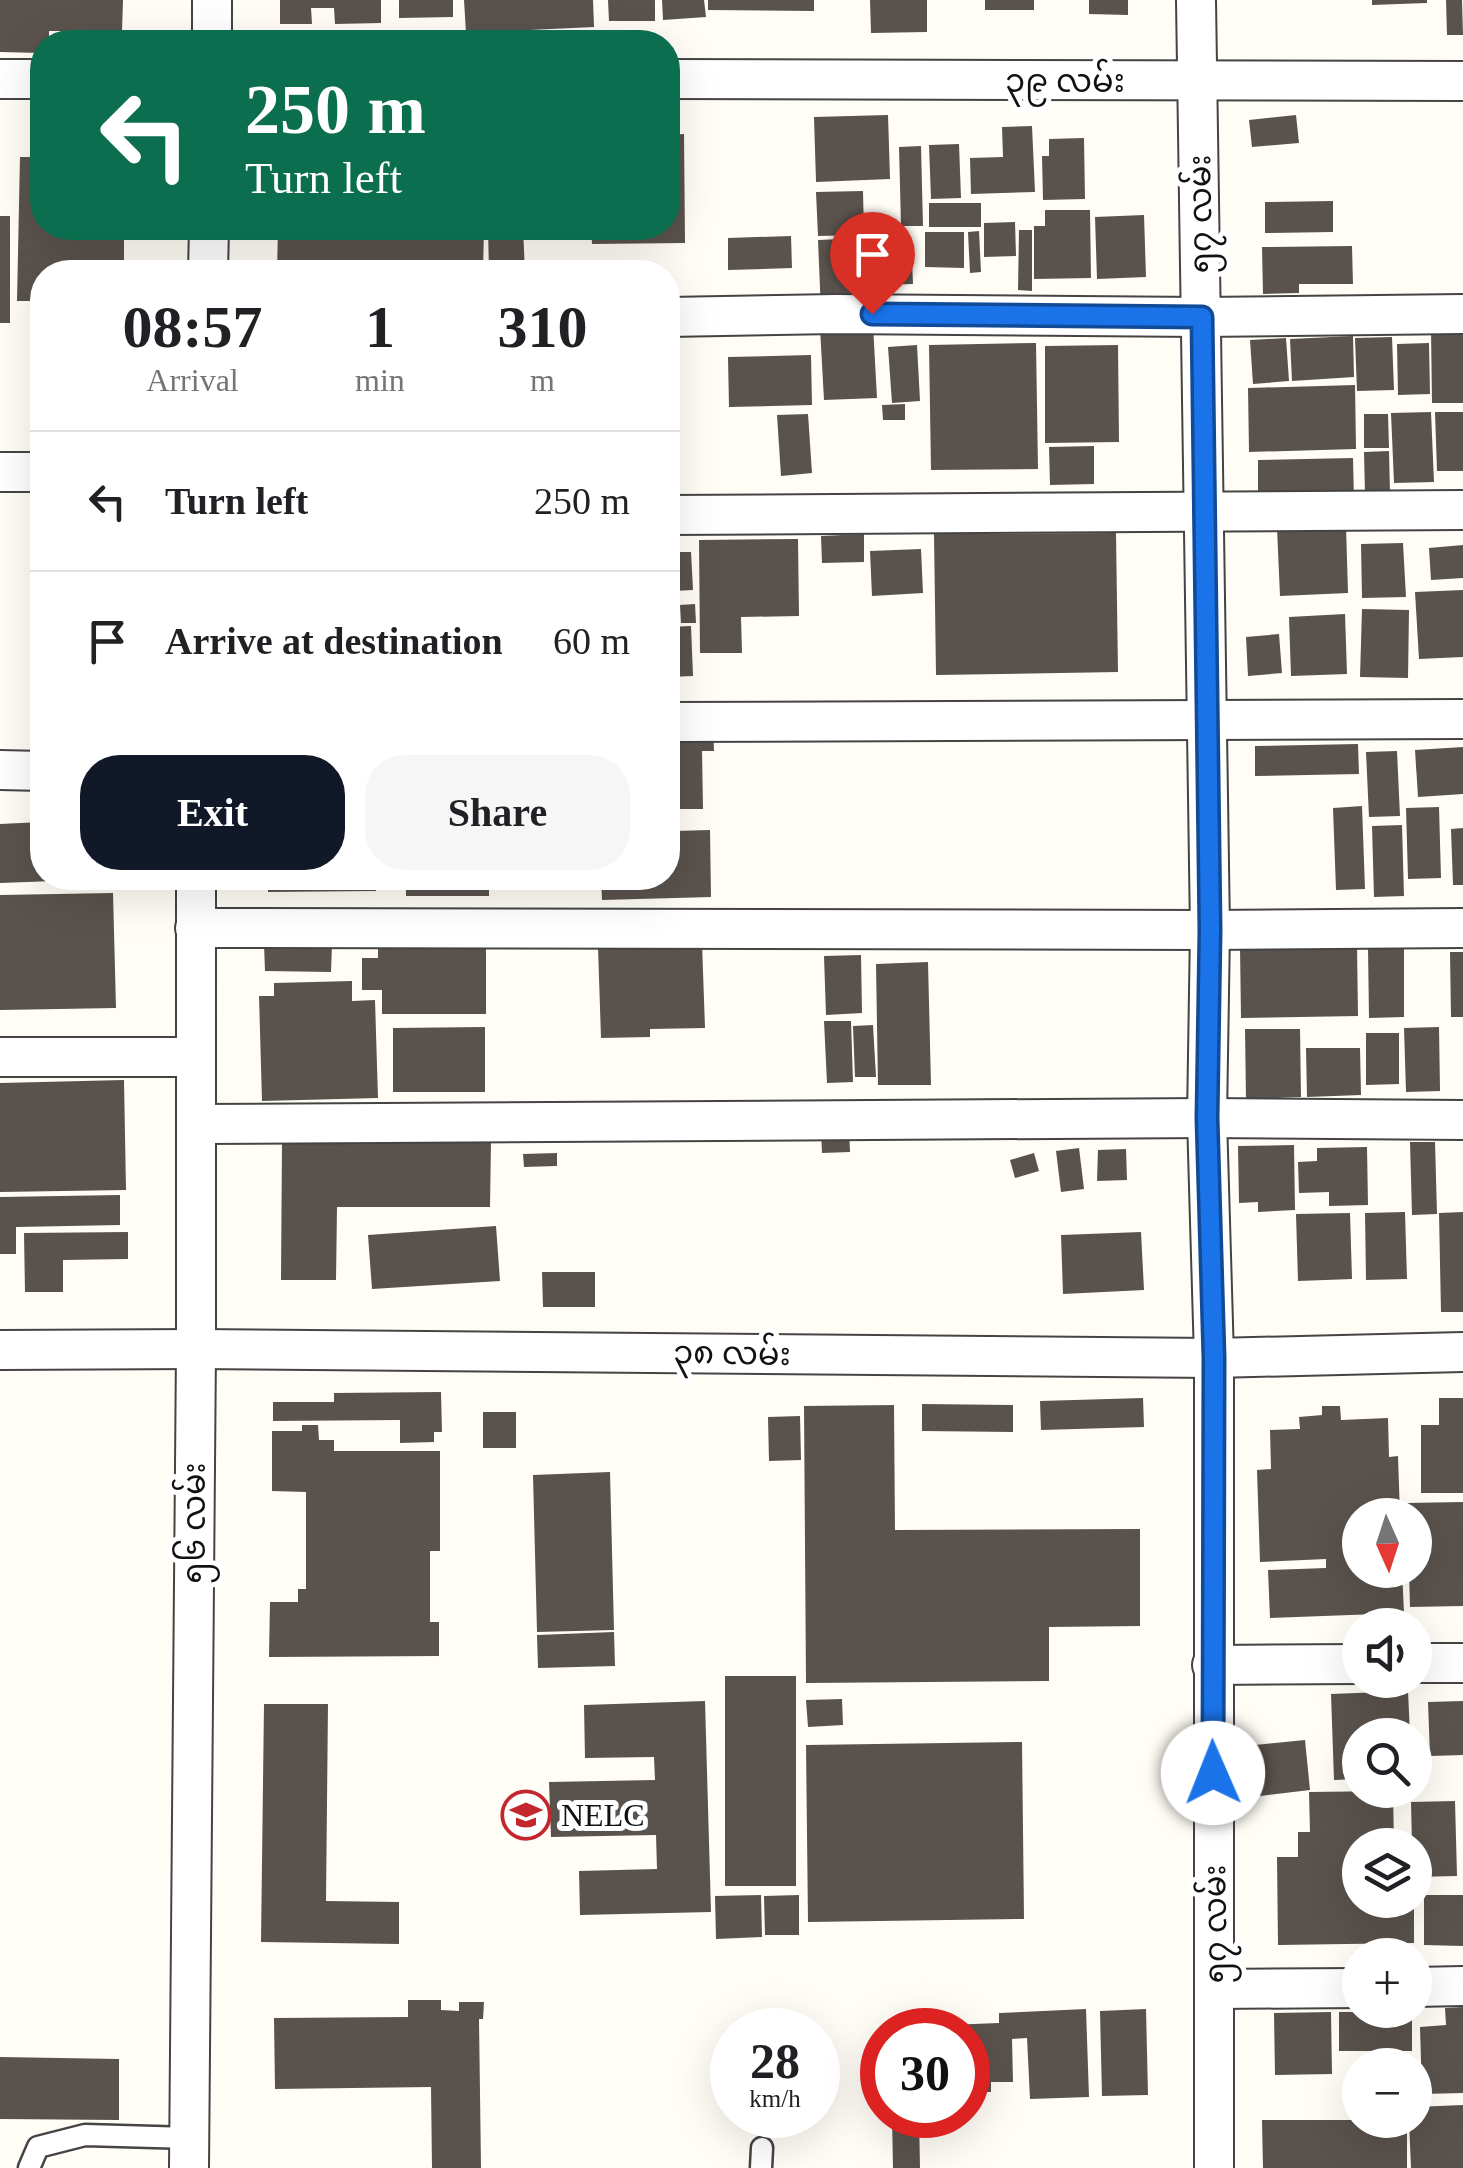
<!DOCTYPE html>
<html lang="en">
<head>
<meta charset="utf-8">
<style>
  :root { --surface:#fff; --page:#f6f6f6; --text:#202124; --muted:#757577; --line:#e0e0e0; --accent:#111827 }
  body { margin:0; font-family:"Times New Roman","Noto Sans Myanmar",serif; background:var(--page); color:var(--text); height:100vh; display:flex; flex-direction:column; font-size:38px; white-space:nowrap }
  * { box-sizing:border-box; margin:0 }
  p { font-size:32px; color:var(--muted) }
  .icon { flex:none; width:55px; height:55px; fill:none; stroke:currentColor; stroke-width:2; stroke-linecap:round; stroke-linejoin:round }
  .map { position:relative; flex:1; overflow:hidden }
  .sheet { position:absolute; left:30px; top:260px; width:650px; height:630px; display:flex; flex-direction:column; background:var(--surface); border-radius:40px; box-shadow:0 10px 40px #0002 }
  .sheet>* { flex:none }
  .banner { position:absolute; left:30px; top:30px; width:650px; height:210px; border-radius:40px; box-shadow:0 10px 40px #0002; background:#0b6e4f; color:#fff; overflow:hidden }
  .needle { width:65px; rotate:177deg }
  .buttons { position:absolute; left:1342px; top:1498px; display:grid; gap:20px }
  .buttons a { display:grid; place-items:center; width:90px; height:90px; border-radius:50%; background:var(--surface); box-shadow:0 10px 40px #0002; font-size:50px }
  .speed { position:absolute; left:710px; top:2008px; display:flex; gap:20px; font-size:50px; font-weight:700; text-align:center }
  .speed>* { display:grid; place-content:center; width:130px; height:130px; border-radius:50%; background:var(--surface); box-shadow:0 10px 40px #0002; line-height:1 }
  .speed small { font-size:25px; font-weight:400 }
  .speed .limit { border:15px solid #d22; background:#fff; color:#111 }
  .pin { position:absolute; display:grid; place-items:center; width:85px; height:85px; color:#fff; margin:-102px -42px; border-radius:50% 50% 50% 0; rotate:-45deg; box-shadow:0 0 10px #0007 }
  .pin .icon { rotate:45deg }
  .me { position:absolute; width:110px; margin:-55px; rotate:359deg; stroke-linejoin:round; filter:drop-shadow(0 0 8px #0008) }
  .turn { display:flex; align-items:center; gap:35px; height:210px; padding:0 50px; font-size:45px }
  .turn .icon { width:130px; height:130px; stroke-width:2.5 }
  .turn b { display:block; font-size:70px; line-height:85px }
  .eta { display:flex; justify-content:space-evenly; align-items:center; height:170px; text-align:center }
  .eta b { font-size:60px; font-weight:600; line-height:70px }
  .cta { display:flex; gap:20px; margin-top:auto; padding:20px 50px }
  .cta a { flex:1; height:115px; border-radius:40px; background:var(--accent); color:#fff; font-size:40px; font-weight:600; line-height:115px; text-align:center }
  .cta a+a { background:var(--page); color:var(--text) }
  ul { padding:0; list-style:none }
  li { display:flex; align-items:center; gap:30px; height:140px; padding:0 50px; border-top:2px solid var(--line) }
  li div { flex:1 }
  li b { display:block; font-size:38px }
  li em { font-style:normal }
  .map>svg:first-child { display:block }
  .building { fill:#5a524d }
  .lines { fill:none; stroke-linecap:round; stroke-linejoin:round }
  .service-casing { stroke:#444; stroke-width:25 }
  .minor-casing { stroke:#444; stroke-width:42 }
  .service { stroke:#fff; stroke-width:20 }
  .minor { stroke:#fff; stroke-width:38 }
  .route-casing { stroke:#114b97; stroke-width:25 }
  .route { stroke:#1a73e8; stroke-width:18 }
  .labels { text-anchor:middle; dominant-baseline:central; stroke-width:10; stroke-linejoin:round; paint-order:stroke }
  .street-label { font-size:32px; fill:#111; stroke:#fff }
  .poi-label { font-size:32px; fill:#111; stroke:#fff; text-anchor:start }
</style>
</head>
<body>
<div class="map">
<svg width="1463" height="2168" viewBox="0 0 1463 2168">
  <rect width="100%" height="100%" fill="#fffdf5"/>
  <g class="building">
    <path d="M0 0H123L122 31H49V42H42V53L0 52Z"/>
    <path d="M280 0H381V23L335 24 334 8H311L312 24H280Z"/>
    <path d="M399 0H453V17L399 18Z"/>
    <path d="M464 0H593L594 27 466 33Z"/>
    <path d="M608 0H655V21H609Z"/>
    <path d="M662 0H704L706 17 663 20Z"/>
    <path d="M708 0H814V11L708 10Z"/>
    <path d="M870 0H927V32L871 33Z"/>
    <rect x="985" y="0" width="49" height="10"/>
    <path d="M1089 0H1128V15L1089 14Z"/>
    <path d="M1372 0H1427V3L1372 5Z"/>
    <path d="M1446 0H1462L1463 35H1447Z"/>
    <path d="M888 115 890 179 816 182 814 117Z"/>
    <path d="M1296 115 1299 143 1252 147 1249 120Z"/>
    <path d="M1032 126 1035 192 971 194 970 158 1003 157 1002 127Z"/>
    <path d="M684 134 685 243 592 244 591 228H668V135Z"/>
    <path d="M1084 138 1085 199 1043 200 1042 156H1049V139Z"/>
    <path d="M959 144 961 198 931 199 929 145Z"/>
    <path d="M921 146 923 226H901L899 147Z"/>
    <path d="M20 157H42V228H124V272H42V301H17Z"/>
    <path d="M863 191 864 235 818 236 816 192Z"/>
    <path d="M1333 201V232L1265 233V202Z"/>
    <rect x="929" y="203" width="52" height="24"/>
    <path d="M1045 210H1090L1091 278 1034 279V226H1045Z"/>
    <path d="M1144 215 1146 277 1097 279 1095 217Z"/>
    <rect x="0" y="216" width="10" height="107"/>
    <path d="M1015 222 1016 256 984 257V223Z"/>
    <path d="M278 228H484L483 272H277Z"/>
    <path d="M488 228H523L525 272H489Z"/>
    <path d="M1019 230H1032V291L1018 290Z"/>
    <path d="M979 231 981 272 970 273 968 232Z"/>
    <path d="M925 232H964V268L925 267Z"/>
    <path d="M791 236 792 268 728 270V238Z"/>
    <path d="M911 236 913 284 873 285 874 309 821 312 818 240Z"/>
    <path d="M1352 246 1353 284H1299V293L1263 294 1262 247Z"/>
    <path d="M873 325 877 398 824 400 820 328Z"/>
    <path d="M1431 329H1463V403H1432Z"/>
    <path d="M1353 336 1354 377 1292 381 1290 339Z"/>
    <path d="M1392 337 1394 390 1357 391 1355 338Z"/>
    <path d="M1286 338 1289 381 1253 384 1250 340Z"/>
    <path d="M1036 343 1038 469 931 470 929 345Z"/>
    <path d="M1429 343 1430 394 1398 395 1397 344Z"/>
    <path d="M917 345 920 401 892 403 888 347Z"/>
    <path d="M1118 345 1119 442 1045 443V346Z"/>
    <path d="M811 355 812 405 729 407 728 357Z"/>
    <path d="M1355 385 1356 449 1249 452 1248 388Z"/>
    <path d="M905 404V420H883L882 405Z"/>
    <path d="M1431 412 1434 482 1394 483 1391 413Z"/>
    <path d="M1435 412H1463V471H1437Z"/>
    <path d="M808 414 812 473 781 476 777 415Z"/>
    <path d="M1364 414H1388L1389 448H1364Z"/>
    <path d="M1094 446V484L1050 485 1049 447Z"/>
    <path d="M1389 451 1390 493 1365 494 1364 452Z"/>
    <path d="M1353 458 1354 501 1258 503V460Z"/>
    <path d="M1346 526 1348 593 1280 596 1277 528Z"/>
    <path d="M1116 533 1118 672 936 675 934 534Z"/>
    <path d="M864 534V562L822 563 821 536Z"/>
    <path d="M798 539 799 616 741 617 742 653H700L699 540Z"/>
    <path d="M1403 543 1406 597 1362 598 1361 544Z"/>
    <path d="M1463 545V578L1431 580 1429 548Z"/>
    <path d="M921 549 923 593 872 596 870 551Z"/>
    <path d="M672 552H691L693 590 673 591Z"/>
    <path d="M1463 590V657L1419 659 1415 592Z"/>
    <path d="M695 604 696 623H681L680 605Z"/>
    <path d="M1362 609 1409 610 1408 678 1360 677Z"/>
    <path d="M1345 614 1347 674 1291 676 1289 617Z"/>
    <path d="M691 626 693 676 668 677V627Z"/>
    <path d="M1279 634 1282 673 1248 676 1246 637Z"/>
    <path d="M713 726 714 751H702L703 809H668V727Z"/>
    <path d="M1358 744 1359 774 1255 776V746Z"/>
    <path d="M1463 747V794L1418 797 1415 750Z"/>
    <path d="M1397 751 1400 816 1369 817 1366 752Z"/>
    <path d="M1362 806 1365 889 1336 890 1333 808Z"/>
    <path d="M1439 807 1441 878 1408 879 1406 808Z"/>
    <path d="M42 822V878H54V881L0 883V824Z"/>
    <path d="M668 823H675V831L710 830 711 897 602 900 601 878H668Z"/>
    <path d="M1402 825 1404 896 1374 897 1372 826Z"/>
    <path d="M1463 828V885H1453L1451 829Z"/>
    <path d="M268 878H376V891L268 892Z"/>
    <rect x="406" y="878" width="83" height="18"/>
    <path d="M113 893 116 1008 0 1010V895Z"/>
    <path d="M378 942 486 943V1014H382V990H362V958H378Z"/>
    <path d="M702 943 705 1028 650 1029V1037L601 1038 598 947Z"/>
    <path d="M264 944 332 945 331 972 265 971Z"/>
    <path d="M1357 945 1358 1016 1241 1018 1240 947Z"/>
    <path d="M1368 948H1404V1017L1369 1018Z"/>
    <path d="M1450 952H1463V1017H1451Z"/>
    <path d="M861 955 862 1013 826 1015 824 956Z"/>
    <path d="M928 962 931 1085H878L876 964Z"/>
    <path d="M352 981V1001L375 1000 378 1098 262 1101 259 996H274V983Z"/>
    <path d="M824 1021H851L853 1082 827 1083Z"/>
    <path d="M873 1025 876 1077H855L853 1026Z"/>
    <path d="M485 1027V1092H393V1028Z"/>
    <path d="M1439 1027 1440 1091 1406 1092 1404 1028Z"/>
    <path d="M1245 1029H1300L1301 1097 1246 1099Z"/>
    <path d="M1366 1033H1399V1084L1366 1085Z"/>
    <path d="M1306 1048H1360L1361 1095 1307 1097Z"/>
    <path d="M124 1080 126 1190 0 1192V1083Z"/>
    <path d="M849 1129 850 1152 822 1153 821 1131Z"/>
    <path d="M282 1142H491L490 1207H337L336 1280H281Z"/>
    <path d="M1410 1142H1435L1437 1214 1412 1215Z"/>
    <path d="M1294 1145 1295 1210 1258 1212V1202L1239 1203 1238 1146Z"/>
    <path d="M1367 1147 1368 1205 1329 1206V1192L1299 1193 1298 1162 1317 1161V1148Z"/>
    <path d="M1079 1148 1084 1189 1061 1192 1056 1151Z"/>
    <path d="M1126 1149 1127 1180 1097 1181 1098 1150Z"/>
    <path d="M557 1153V1166L524 1167 523 1154Z"/>
    <path d="M1034 1153 1039 1171 1015 1178 1010 1160Z"/>
    <path d="M120 1195V1225L16 1227V1254H0V1197Z"/>
    <path d="M1405 1212 1407 1279 1366 1280 1365 1213Z"/>
    <path d="M1463 1212V1312H1441L1439 1213Z"/>
    <path d="M1350 1213 1352 1279 1298 1281 1296 1214Z"/>
    <path d="M496 1226 500 1281 372 1289 368 1235Z"/>
    <path d="M128 1232V1259L63 1260V1292H25L24 1233Z"/>
    <path d="M1141 1232 1144 1290 1063 1294 1061 1235Z"/>
    <path d="M542 1272H595V1307H543Z"/>
    <path d="M441 1392 442 1432H434V1442L400 1443V1420L273 1421V1402H334V1393Z"/>
    <path d="M1143 1398 1144 1427 1041 1430 1040 1401Z"/>
    <path d="M1439 1398H1463V1493H1421V1425H1439Z"/>
    <path d="M922 1404 1013 1405V1432L922 1431Z"/>
    <path d="M894 1405 895 1530 1140 1529V1626L1049 1627V1681L806 1683 804 1406Z"/>
    <path d="M1322 1406H1340L1341 1420 1388 1418 1389 1457 1398 1456 1400 1515H1360V1570H1402L1404 1613 1270 1618 1268 1570 1326 1568V1559L1260 1562 1257 1470 1271 1469 1270 1430 1300 1429 1299 1417 1322 1415Z"/>
    <rect x="483" y="1412" width="33" height="36"/>
    <path d="M800 1416 801 1460 769 1461 768 1417Z"/>
    <path d="M302 1425H318L319 1440H334V1451H440V1551H430V1622H439V1656L269 1657 270 1602H298V1589H306V1492L272 1491V1431H302Z"/>
    <path d="M610 1472 614 1630 537 1632 533 1475Z"/>
    <path d="M1463 1502V1606L1410 1607 1409 1570H1415V1515H1408L1407 1503Z"/>
    <path d="M614 1632 615 1666 538 1668 537 1635Z"/>
    <rect x="725" y="1676" width="71" height="210"/>
    <path d="M1408 1691 1410 1735H1360V1779L1334 1780 1331 1694Z"/>
    <path d="M842 1699 843 1725 808 1727 806 1700Z"/>
    <path d="M705 1701 711 1912 580 1915 579 1871 657 1869 656 1835 551 1837 549 1782 655 1780 654 1757 585 1758 584 1705Z"/>
    <path d="M1463 1701V1755L1430 1756 1428 1702Z"/>
    <path d="M264 1704H328L326 1901 399 1902V1944L261 1942Z"/>
    <path d="M1305 1740 1310 1790 1260 1796 1255 1745Z"/>
    <path d="M1022 1742 1024 1919 808 1922 806 1745Z"/>
    <path d="M1393 1791 1394 1845H1360V1900H1414V1943L1278 1945 1277 1857H1298V1832H1310L1309 1792Z"/>
    <path d="M1455 1801 1457 1876 1415 1877V1845H1412L1411 1802Z"/>
    <path d="M761 1895 762 1937 716 1939 715 1896Z"/>
    <path d="M799 1895V1935H765L764 1896Z"/>
    <path d="M1424 1895H1463V1946L1424 1945Z"/>
    <path d="M408 2000H441V2010L459 2011V2002H484L483 2019H479L481 2168H432L431 2087 275 2089 274 2018 408 2017Z"/>
    <path d="M1463 2007V2093L1422 2094 1420 2027 1446 2025 1445 2008Z"/>
    <path d="M1086 2009 1089 2097 1030 2099 1027 2038 1012 2039 1013 2082H991V2092H968V2030H948V2025L999 2023V2013Z"/>
    <path d="M1146 2009 1148 2095 1102 2096 1100 2011Z"/>
    <path d="M1331 2012 1332 2074 1275 2075 1274 2013Z"/>
    <rect x="1339" y="2012" width="73" height="39"/>
    <path d="M0 2057 119 2059V2120L0 2119Z"/>
    <path d="M1463 2105V2168H1411L1409 2120H1415V2107Z"/>
    <path d="M892 2115H919L920 2168H893Z"/>
    <path d="M1262 2120H1407V2168H1263Z"/>
  </g>
  <g class="lines">
    <g class="service-casing">
      <g id="service">
        <path d="M29 2168 38 2147 85 2135 190 2138"/>
        <path d="M761 2168 762 2148"/>
      </g>
    </g>
    <g class="minor-casing">
      <g id="minor">
        <path d="M1196 0 1210 930 1207 1118 1214 1358V2168"/>
        <path d="M212 42V0"/>
        <path d="M0 79H42"/>
        <path d="M668 79 1463 81"/>
        <path d="M208 272 209 228"/>
        <path d="M668 317 836 314 1201 317 1463 314"/>
        <path d="M0 472H42"/>
        <path d="M668 515 1463 510"/>
        <path d="M668 722 1463 719"/>
        <path d="M0 770 42 771"/>
        <path d="M195 928 1210 930 1463 928"/>
        <path d="M0 1057H195"/>
        <path d="M196 1124 1207 1118 1463 1120"/>
        <path d="M0 1350 196 1349 1214 1358 1463 1352"/>
        <path d="M1415 1663H1463"/>
        <path d="M1212 1665 1360 1664"/>
        <path d="M1415 1987 1463 1986"/>
        <path d="M1216 1989 1360 1988"/>
        <path d="M189 2168 196 1349V878"/>
      </g>
    </g>
    <use href="#service" class="service"/>
    <use href="#minor" class="minor"/>
  </g>
  <g class="lines">
    <g class="route-casing">
      <path id="route" d="M872 314 1202 317 1210 930 1207 1118 1214 1358 1213 1773"/>
    </g>
    <use href="#route" class="route"/>
  </g>
  <defs>
    <g id="school-ring" transform="scale(2.5)"><circle r="9.5" fill="#fff" stroke="#c4262e" stroke-width="1.5"/><path d="M0-5L7-2L0 1L-7-2ZM-4 1L0 2.5L4 1V4Q0 6-4 4Z" fill="#c4262e"/></g>
  </defs>
  <g fill-rule="evenodd">
    <use href="#school-ring" x="526" y="1815"/>
  </g>
  <g class="labels">
    <g class="street-label">
      <text x="1065" y="81">၃၉ လမ်း</text>
      <text transform="translate(1200 214) rotate(-91)">၅၇ လမ်း</text>
      <text transform="translate(732 1353) rotate(1)">၃၈ လမ်း</text>
      <text transform="translate(194 1523) rotate(-90)">၅၆ လမ်း</text>
      <text transform="translate(1215 1924) rotate(-91)">၅၇ လမ်း</text>
    </g>
    <g class="poi-label">
      <text x="561" y="1815">NELC</text>
    </g>
  </g>
</svg>
<div class="buttons">
<a><svg class="needle" viewBox="-14 -14 28 28"><path d="M0-13l5 13h-10z" fill="#e53935"/><path d="M0 13l5-13h-10z" fill="#757577"/></svg></a>
<a><svg class="icon" aria-label="sound" viewBox="0 0 24 24"><path d="M4 9h4l5-4v14l-5-4H4zM17 9q2 3 0 6"/></svg></a>
<a><svg class="icon" aria-label="search" viewBox="0 0 24 24"><circle cx="10" cy="10" r="6"/><path d="M15 15l6 6"/></svg></a>
<a><svg class="icon" aria-label="layers" viewBox="0 0 24 24"><path d="M12 4l9 5-9 5-9-5zM3 14l9 5 9-5"/></svg></a>
<a>+</a>
<a>−</a>
</div>
<div class="speed"><div>28<small>km/h</small></div><div class="limit">30</div></div>
<div class="pin" style="left:872px;top:314px;background:#d93025"><svg class="icon" aria-label="arrive" viewBox="0 0 24 24"><path d="M6 21V4h12l-3 4 3 4H6"/></svg></div>
<svg class="me" style="left:1213px;top:1773px" viewBox="-20 -20 40 40"><circle r="19" fill="#fff"/><path d="M0-13L10 11 0 6-10 11z" fill="#1a73e8"/></svg>
<div class="banner">
<div class="turn"><svg class="icon" aria-label="left" viewBox="0 0 24 24"><path d="M17 20v-9H6M10 6l-5 5 5 5"/></svg><div><b>250 m</b>Turn left</div></div>
</div>
<section class="sheet">
<div class="eta">
<div><b>08:57</b><p>Arrival</p></div>
<div><b>1</b><p>min</p></div>
<div><b>310</b><p>m</p></div>
</div>
<ul>
<li><svg class="icon" aria-label="left" viewBox="0 0 24 24"><path d="M17 20v-9H6M10 6l-5 5 5 5"/></svg><div><b>Turn left</b></div><em>250 m</em></li>
<li><svg class="icon" aria-label="arrive" viewBox="0 0 24 24"><path d="M6 21V4h12l-3 4 3 4H6"/></svg><div><b>Arrive at destination</b></div><em>60 m</em></li>
</ul>
<div class="cta"><a>Exit</a><a>Share</a></div>
</section>
</div>
</body>
</html>
